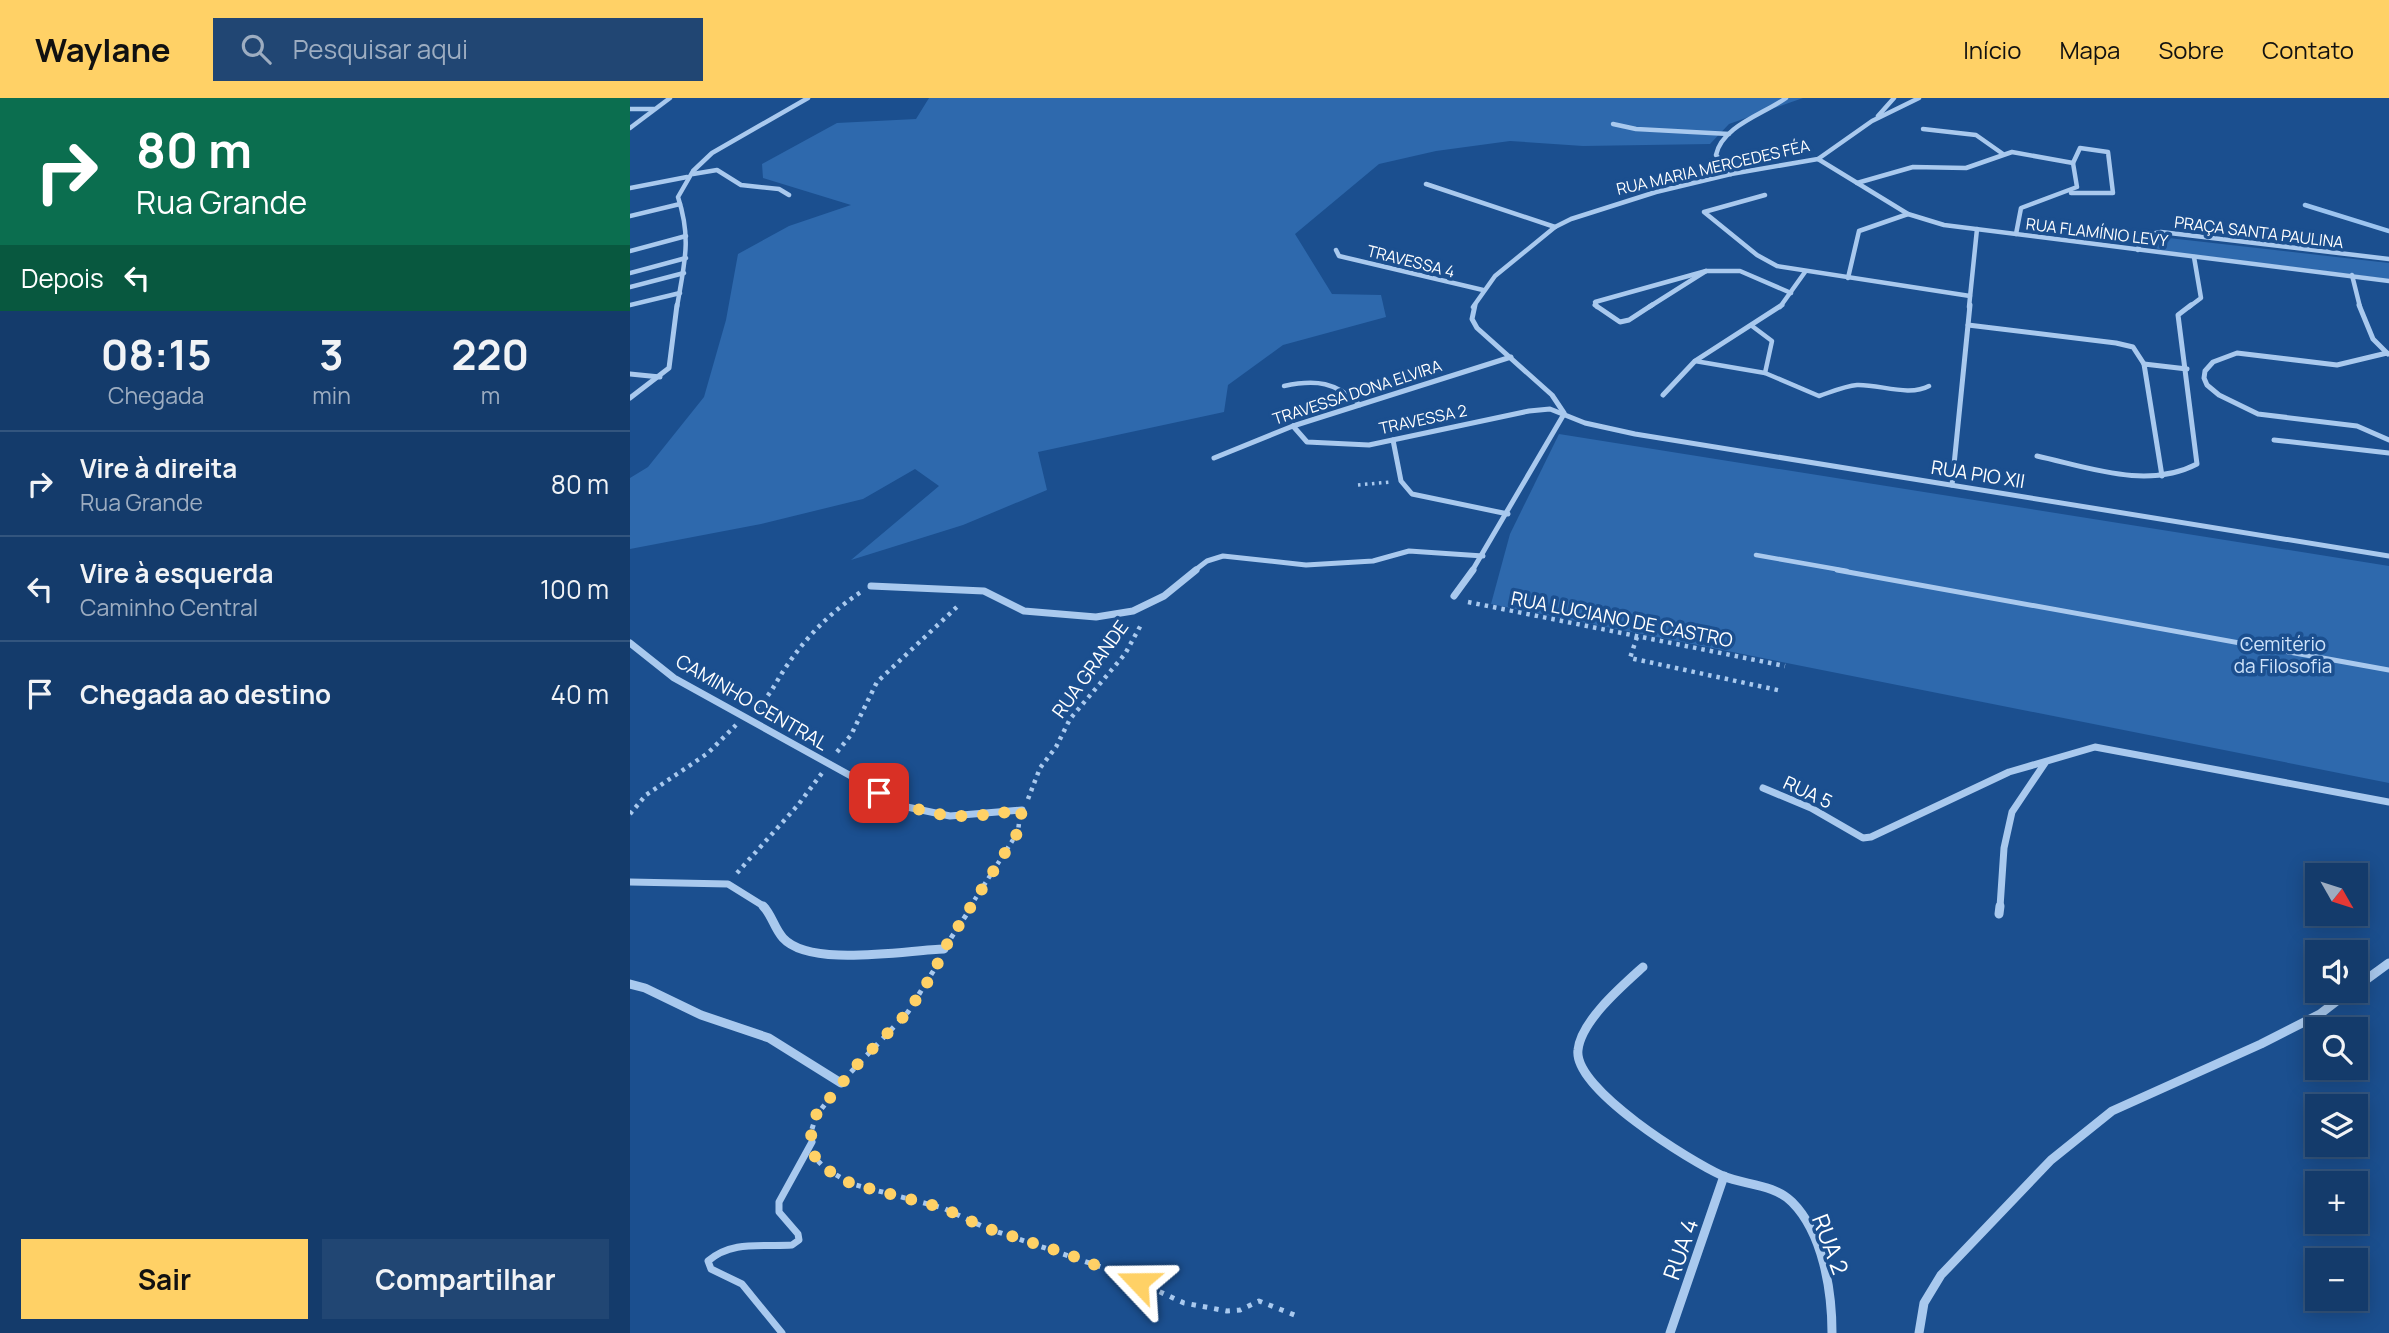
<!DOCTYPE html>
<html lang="pt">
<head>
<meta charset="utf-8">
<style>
  :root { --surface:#143b6b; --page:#214673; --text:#f1f3f6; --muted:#9dadc1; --line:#33557e; --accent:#ffd166 }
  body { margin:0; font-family:Manrope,sans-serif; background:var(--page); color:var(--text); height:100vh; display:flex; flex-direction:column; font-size:26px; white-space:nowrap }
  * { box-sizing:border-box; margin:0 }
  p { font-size:23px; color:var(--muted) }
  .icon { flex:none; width:38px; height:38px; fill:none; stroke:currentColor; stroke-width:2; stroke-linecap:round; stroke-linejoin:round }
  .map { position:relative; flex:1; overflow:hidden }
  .details { display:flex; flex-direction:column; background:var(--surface); width:630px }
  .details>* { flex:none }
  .hud { background:#0b6e4f; color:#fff; overflow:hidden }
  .needle { width:46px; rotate:129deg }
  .fabs { position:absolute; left:1675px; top:765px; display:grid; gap:14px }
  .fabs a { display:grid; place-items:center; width:63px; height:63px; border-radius:0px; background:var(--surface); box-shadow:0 4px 18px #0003,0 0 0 2px var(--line); font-size:35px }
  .pin { position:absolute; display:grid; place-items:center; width:60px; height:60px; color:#fff; margin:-30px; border-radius:14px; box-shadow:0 4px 10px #0006 }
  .me { position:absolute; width:77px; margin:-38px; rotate:293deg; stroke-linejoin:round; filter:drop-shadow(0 0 5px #0008) }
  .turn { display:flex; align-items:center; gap:24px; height:147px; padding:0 21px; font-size:32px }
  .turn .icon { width:91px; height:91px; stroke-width:2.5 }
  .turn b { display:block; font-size:49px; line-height:60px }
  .then { display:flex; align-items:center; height:66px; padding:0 21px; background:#0003; gap:14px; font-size:26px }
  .eta { display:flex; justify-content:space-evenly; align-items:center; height:119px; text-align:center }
  .eta b { font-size:42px; font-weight:700; line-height:49px }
  .action { display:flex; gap:14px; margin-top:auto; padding:14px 21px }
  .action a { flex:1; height:80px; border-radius:0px; background:var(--accent); color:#111; font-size:28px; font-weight:700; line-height:80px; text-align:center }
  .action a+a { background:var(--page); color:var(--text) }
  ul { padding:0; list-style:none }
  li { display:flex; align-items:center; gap:21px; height:105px; padding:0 21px; border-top:2px solid var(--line) }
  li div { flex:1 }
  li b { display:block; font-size:26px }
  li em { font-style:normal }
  header { display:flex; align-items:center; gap:42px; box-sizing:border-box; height:98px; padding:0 35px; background:var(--accent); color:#111 }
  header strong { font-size:33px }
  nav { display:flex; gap:38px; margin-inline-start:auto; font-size:24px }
  .search { width:490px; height:63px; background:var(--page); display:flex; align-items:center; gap:18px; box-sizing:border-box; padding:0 24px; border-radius:0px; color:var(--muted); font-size:26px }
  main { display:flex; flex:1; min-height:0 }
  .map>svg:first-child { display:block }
  .green { fill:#2e69ad }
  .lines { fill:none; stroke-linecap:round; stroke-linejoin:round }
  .stream { stroke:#9cc4f0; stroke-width:4.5 }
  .path-far2 { stroke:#a9c9ee; stroke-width:3.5; stroke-dasharray:2.5 4.5; stroke-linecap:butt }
  .path-far1 { stroke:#a9c9ee; stroke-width:4.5; stroke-dasharray:3.5 5; stroke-linecap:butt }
  .path { stroke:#a9c9ee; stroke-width:5; stroke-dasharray:4.5 7; stroke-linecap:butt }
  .lane-far2 { stroke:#a9c9ee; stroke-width:4.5 }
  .lane-far1 { stroke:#a9c9ee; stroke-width:5 }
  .lane { stroke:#a9c9ee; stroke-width:7 }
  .street-far3 { stroke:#a9c9ee; stroke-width:4.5 }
  .street-far2 { stroke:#a9c9ee; stroke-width:5 }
  .street-far1 { stroke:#a9c9ee; stroke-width:7 }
  .street { stroke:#a9c9ee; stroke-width:9 }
  .route { stroke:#ffd166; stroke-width:12; stroke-dasharray:0 21.6 }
  .labels { text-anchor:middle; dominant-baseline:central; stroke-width:7; stroke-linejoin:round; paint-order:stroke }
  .far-street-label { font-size:16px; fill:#fff; stroke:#1b4f8f }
  .street-label { font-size:19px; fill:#fff; stroke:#1b4f8f }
  .park-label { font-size:19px; fill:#cfe3fa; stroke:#1b4f8f }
  .near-street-label { font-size:23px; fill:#fff; stroke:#1b4f8f }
</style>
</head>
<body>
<header>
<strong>Waylane</strong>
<div class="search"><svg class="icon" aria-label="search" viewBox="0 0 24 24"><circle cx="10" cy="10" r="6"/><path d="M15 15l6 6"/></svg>Pesquisar aqui</div>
<nav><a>Início</a><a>Mapa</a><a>Sobre</a><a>Contato</a></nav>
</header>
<main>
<section class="details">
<div class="hud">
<div class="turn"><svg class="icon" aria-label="right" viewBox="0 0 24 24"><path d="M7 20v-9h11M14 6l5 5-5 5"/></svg><div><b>80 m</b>Rua Grande</div></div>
<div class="then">Depois<svg class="icon" aria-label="left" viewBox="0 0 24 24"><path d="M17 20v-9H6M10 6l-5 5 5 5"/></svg></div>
</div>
<div class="eta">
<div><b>08:15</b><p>Chegada</p></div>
<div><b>3</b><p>min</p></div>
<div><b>220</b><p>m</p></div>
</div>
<ul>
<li><svg class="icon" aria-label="right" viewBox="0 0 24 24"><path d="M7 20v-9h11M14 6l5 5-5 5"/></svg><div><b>Vire à direita</b><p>Rua Grande</p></div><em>80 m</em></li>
<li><svg class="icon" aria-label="left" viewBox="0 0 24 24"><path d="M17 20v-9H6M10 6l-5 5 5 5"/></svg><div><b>Vire à esquerda</b><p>Caminho Central</p></div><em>100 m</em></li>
<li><svg class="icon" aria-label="arrive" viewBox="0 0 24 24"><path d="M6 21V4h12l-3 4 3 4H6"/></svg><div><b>Chegada ao destino</b></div><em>40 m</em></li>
</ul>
<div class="action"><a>Sair</a><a>Compartilhar</a></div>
</section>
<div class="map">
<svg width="1759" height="1235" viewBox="0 0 1759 1235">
  <rect width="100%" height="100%" fill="#1b4f8f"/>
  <g class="green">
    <path d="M299 0H1173L1099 26 1080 46 953 48 880 43 806 53 749 66 665 136 702 196 751 197 756 219 653 247 598 287 594 314 408 354 417 392 333 427 221 462 309 388 285 371 233 401 131 426 0 451V380L18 369 74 299 96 222 108 156 159 128 221 107 133 80 132 66 207 25 286 21Z"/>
    <path d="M1530 139 1759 165V181L1534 153 1512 145Z"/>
    <path d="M929 336 1759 468V685L861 506 880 436Z"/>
  </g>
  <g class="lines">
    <path class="stream" d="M1675 107 1759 133"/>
    <path class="path-far2" d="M728 387 760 384"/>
    <g class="path-far1">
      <path d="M838 504 1155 568"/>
      <path d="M1007 539 1000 560 1152 593"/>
      <path d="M126 610C141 598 147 581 158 566 178 537 202 513 231 494"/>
      <path d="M207 654 221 637 247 584 330 506"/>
      <path d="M398 701 410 670 426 649 440 621 495 556 512 525"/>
      <path d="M0 716 16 697 78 655 106 627"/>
      <path d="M107 775 168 707 192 675"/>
      <path d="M340 809 388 734 389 725"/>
    </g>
    <g class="path">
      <path d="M321 840 342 808"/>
      <path d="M221 974 278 914 307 867"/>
      <path d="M182 1031 186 1018 202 997"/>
      <path d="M188 1063 196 1071 222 1086 313 1110 356 1130 489 1175 554 1205 597 1213 610 1212 629 1203 667 1218"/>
    </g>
    <g class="lane-far2">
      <path d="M1122 228 1142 243 1135 275"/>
      <path d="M1065 263 1135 275 1189 298C1201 294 1215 288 1227 287 1249 286 1279 299 1299 288"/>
      <path d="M654 288C686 281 706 284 730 307"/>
      <path d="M1126 457 1217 473"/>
    </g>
    <path class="lane-far1" d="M1207 472 1759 572"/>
    <path class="lane" d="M152 1235 112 1186 81 1171 78 1163C102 1142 132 1149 162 1147L169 1142 168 1136 149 1114V1104L182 1044"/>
    <g class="street-far3">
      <path d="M0 11H24"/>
      <path d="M1248 18 1264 0"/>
      <path d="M983 26 1006 31 1099 36"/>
      <path d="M0 30 40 0"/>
      <path d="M1293 31 1346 37 1373 56"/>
      <path d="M1188 61 1278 116 1314 127 1759 183"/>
      <path d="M63 76 87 72 111 87 149 91 159 97"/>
      <path d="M1101 76 1086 57C1092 28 1134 16 1156 0"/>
      <path d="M1227 85 1283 69 1336 70 1382 54 1443 65 1447 89 1391 110 1386 136"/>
      <path d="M796 86 925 129"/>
      <path d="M0 90 57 79"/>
      <path d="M1441 95H1483L1478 54 1450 50 1443 65"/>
      <path d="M1135 97 1074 114 1127 157 1147 168 1340 198"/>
      <path d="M0 118 50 106"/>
      <path d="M706 152 709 158 853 192"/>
      <path d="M1508 152 1511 138 1531 134 1759 161"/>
      <path d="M0 153 56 138"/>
      <path d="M1076 173H1110L1161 195"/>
      <path d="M0 175 56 160"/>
      <path d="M1722 177 1730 209"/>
      <path d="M1218 180 1229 133 1278 116"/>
      <path d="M0 189 54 175"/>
      <path d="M0 207 50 195"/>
      <path d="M47 209C54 166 62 142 48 99L63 73 82 55 178 0"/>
      <path d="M843 209 865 178 925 129 941 121 1026 94 1101 76 1188 61 1242 23 1289 0"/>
      <path d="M967 209 965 204 1076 173"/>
      <path d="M1019 209 1076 173"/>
      <path d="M1150 209 1175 174"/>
      <path d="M1339 209 1347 131"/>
      <path d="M1559 209 1571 200 1564 159"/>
    </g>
    <g class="street-far2">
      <path d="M845 207 842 221 847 230 922 297 934 315"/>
      <path d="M965 207 990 224 999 222 1022 207"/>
      <path d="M1729 207 1743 241 1758 256"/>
      <path d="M1338 227 1486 245 1503 249 1514 266"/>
      <path d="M1757 255 1707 267 1607 255 1583 264 1575 273 1574 280 1577 287 1589 297 1628 316 1727 328 1759 342"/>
      <path d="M0 276 30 279"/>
      <path d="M1033 297 1065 263 1152 207"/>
      <path d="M0 300 39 270 47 207"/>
      <path d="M663 328 677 344 739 347 899 313 920 311 955 325 1005 336 1759 458"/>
      <path d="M763 342 771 383 782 396 878 416"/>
      <path d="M1644 342 1759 355"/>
      <path d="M1407 358C1458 369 1517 392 1567 366L1548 217 1561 207"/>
      <path d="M584 360 663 328 881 259"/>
      <path d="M1532 378 1514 266 1557 271"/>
      <path d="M1322 387 1340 207"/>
      <path d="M564 473 577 463 593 458 676 467 743 463 779 453 853 458"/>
      <path d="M842 473 934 316"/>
    </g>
    <g class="street-far1">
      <path d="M241 488 354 493 394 513 466 519 503 513 534 498 566 472"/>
      <path d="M824 498 843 472"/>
      <path d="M0 545 44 580 277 709 320 718 392 712"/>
      <path d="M1133 690 1181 710 1233 740 1241 739 1379 674 1465 649 1759 704"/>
      <path d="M0 784 98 786 135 809"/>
      <path d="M1370 809 1374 750 1382 714 1415 665"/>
    </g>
    <g class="street">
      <path d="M133 808C142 817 144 830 153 840 180 870 276 852 314 851"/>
      <path d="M1369 816 1370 808"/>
      <path d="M1013 869C992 888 951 923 948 952 943 991 1060 1063 1093 1078 1115 1087 1144 1086 1162 1104 1193 1135 1202 1193 1202 1235"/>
      <path d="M0 886 15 890 71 917 139 940 211 985"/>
      <path d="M1726 889 1759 865"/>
      <path d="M1040 1235 1094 1078"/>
      <path d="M1289 1235 1294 1205 1311 1177 1421 1062 1482 1013 1631 946 1690 916 1721 892"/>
    </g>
  </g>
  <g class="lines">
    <path class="route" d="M249 695C304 723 332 721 392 712L388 734 314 851 304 874 278 914 226 968 186 1017 181 1036 185 1059 196 1071 222 1086 313 1110 356 1130 438 1156 508 1184"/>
  </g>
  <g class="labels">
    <g class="far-street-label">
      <text transform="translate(1083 69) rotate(-13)">RUA MARIA MERCEDES FÉA</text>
      <text transform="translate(1467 134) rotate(7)">RUA FLAMÍNIO LEVY</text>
      <text transform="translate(1629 134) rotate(7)">PRAÇA SANTA PAULINA</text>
      <text transform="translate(781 163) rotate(14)">TRAVESSA 4</text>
      <text transform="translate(727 294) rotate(-18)">TRAVESSA DONA ELVIRA</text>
      <text transform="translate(793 321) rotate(-12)">TRAVESSA 2</text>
    </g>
    <g class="street-label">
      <text transform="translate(1348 376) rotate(9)">RUA PIO XII</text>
      <text transform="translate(992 521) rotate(11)">RUA LUCIANO DE CASTRO</text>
      <text transform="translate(460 571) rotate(-54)">RUA GRANDE</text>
      <text transform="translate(122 604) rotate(30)">CAMINHO CENTRAL</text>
      <text transform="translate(1178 694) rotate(25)">RUA 5</text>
    </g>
    <g class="park-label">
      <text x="1653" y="546">Cemitério<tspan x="1653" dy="22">da Filosofia</tspan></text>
    </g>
    <g class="near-street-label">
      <text transform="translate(1201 1146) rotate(69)">RUA 2</text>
      <text transform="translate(1050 1151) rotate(-71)">RUA 4</text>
    </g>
  </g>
</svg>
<div class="fabs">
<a><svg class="needle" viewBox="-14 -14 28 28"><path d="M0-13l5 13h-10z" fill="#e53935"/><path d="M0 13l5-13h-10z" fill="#9dadc1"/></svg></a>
<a><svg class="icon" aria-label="sound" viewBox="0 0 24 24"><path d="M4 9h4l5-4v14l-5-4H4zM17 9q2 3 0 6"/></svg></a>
<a><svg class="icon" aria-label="search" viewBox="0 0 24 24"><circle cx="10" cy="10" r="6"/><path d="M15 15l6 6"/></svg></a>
<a><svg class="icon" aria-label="layers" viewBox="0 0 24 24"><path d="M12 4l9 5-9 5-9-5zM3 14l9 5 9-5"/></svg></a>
<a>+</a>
<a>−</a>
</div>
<div class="pin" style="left:249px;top:695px;background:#d93025"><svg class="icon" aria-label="arrive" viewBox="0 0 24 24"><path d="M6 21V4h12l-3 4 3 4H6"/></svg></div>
<svg class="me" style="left:508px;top:1184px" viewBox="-20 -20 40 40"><path d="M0-17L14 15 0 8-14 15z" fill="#ffd166" stroke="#fff" stroke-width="4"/></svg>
</div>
</main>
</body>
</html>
